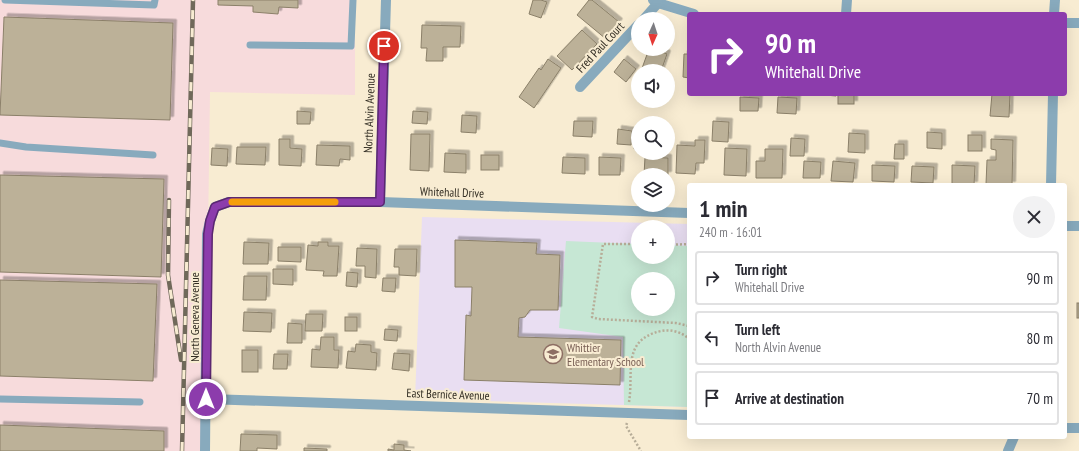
<!DOCTYPE html>
<html lang="en">
<head>
<meta charset="utf-8">
<style>
  :root { --surface:#fff; --page:#f2f2f3; --text:#2b2b33; --muted:#7c7c81; --line:#e1e1e2 }
  body { margin:0; font-family:"PT Sans Narrow",sans-serif; background:var(--page); color:var(--text); height:100vh; display:flex; flex-direction:column; font-size:15px; white-space:nowrap }
  * { box-sizing:border-box; margin:0 }
  p { font-size:13px; color:var(--muted) }
  .icon { flex:none; width:22px; height:22px; fill:none; stroke:currentColor; stroke-width:2; stroke-linecap:round; stroke-linejoin:round }
  .map { position:relative; flex:1; overflow:hidden }
  .details { position:absolute; left:687px; top:183px; width:380px; height:256px; display:flex; flex-direction:column; background:var(--surface); border-radius:4px; box-shadow:0 4px 16px #0002 }
  .details>* { flex:none }
  .guide { position:absolute; left:687px; top:12px; width:380px; height:84px; border-radius:4px; box-shadow:0 4px 16px #0002; background:#8c3cac; color:#fff; overflow:hidden }
  .needle { width:26px; rotate:183deg }
  .tools { position:absolute; left:631px; top:12px; display:grid; gap:8px }
  .tools a { display:grid; place-items:center; width:44px; height:44px; border-radius:50%; background:var(--surface); box-shadow:0 4px 16px #0002; font-size:20px }
  .pin { position:absolute; display:grid; place-items:center; width:34px; height:34px; color:#fff; margin:-17px; border:2px solid #fff; border-radius:50%; box-shadow:0 1px 4px #0007 }
  .me { position:absolute; width:44px; margin:-22px; rotate:0deg; stroke-linejoin:round; filter:drop-shadow(0 0 3px #0008) }
  .turn { display:flex; align-items:center; gap:14px; height:84px; padding:0 12px; font-size:18px }
  .turn .icon { width:52px; height:52px; stroke-width:2.5 }
  .turn b { display:block; font-size:28px; line-height:34px }
  .round { display:grid; place-items:center; flex:none; width:42px; height:42px; border-radius:21px; background:var(--page) }
  .headline { display:flex; align-items:center; justify-content:space-between; height:68px; padding:0 12px }
  h1 { font-size:24px; font-weight:700; line-height:30px }
  ul { padding:0; list-style:none }
  li { display:flex; align-items:center; gap:12px; height:54px; margin:0 8px 6px; padding:0 4px; border:2px solid var(--line); border-radius:4px }
  li div { flex:1 }
  li b { display:block; font-size:15px }
  li em { font-style:normal }
  .map>svg:first-child { display:block }
  .industrial { fill:#f7dbdc }
  .education { fill:#e9def2; fill-rule:evenodd }
  .green { fill:#c6e7d4; fill-rule:evenodd }
  .building { fill:#bcb198; stroke:#8b8069; filter:url(#shadow) }
  .lines { fill:none; stroke-linecap:round; stroke-linejoin:round }
  .path { stroke:#b7ad98; stroke-width:2.5; stroke-dasharray:2 2; stroke-linecap:butt }
  .lane { stroke:#88aabd; stroke-width:7 }
  .street { stroke:#88aabd; stroke-width:10 }
  .rail-casing { stroke:#70695a; stroke-width:4.5 }
  .rail { stroke:#f8ecd2; stroke-width:3; stroke-dasharray:9; stroke-linecap:butt }
  .route-casing { stroke:#5b2770; stroke-width:10 }
  .route { stroke:#8c3cac; stroke-width:7 }
  .slow { stroke:#f59e0b; stroke-width:7 }
  .labels { text-anchor:middle; dominant-baseline:central; stroke-width:4; stroke-linejoin:round; paint-order:stroke }
  .street-label { font-size:12px; fill:#322d23; stroke:#f8ecd2 }
  .education-label { font-size:12px; fill:#785e54; stroke:#f8ecd2; text-anchor:start }
</style>
</head>
<body>
<div class="map">
<svg width="1079" height="451" viewBox="0 0 1079 451">
  <defs>
    <filter id="shadow"><feDropShadow dx="3.5" dy="-3.5" stdDeviation="0" flood-color="#0004"/></filter>
  </defs>
  <rect width="100%" height="100%" fill="#f8ecd2"/>
  <path class="industrial" d="M0 0H355V95L210 92 205 451H0Z"/>
  <path class="education" d="M422 217 689 224V407L415 399ZM638 227H668V257H638ZM638 279H668V309H638Z"/>
  <path class="green" d="M566 241 638 244V257H668V245L689 246V407L624 405 623 337 559 328ZM638 279H668V309H638Z"/>
  <g class="building">
    <path d="M218 0H298V8L279 7 278 14 253 12V6L218 5Z"/>
    <path d="M533 0H541L547 2 541 18 529 14Z"/>
    <path d="M589 0H592L619 22 606 39 577 15Z"/>
    <path d="M4 17 173 23 170 120 0 115Z"/>
    <path d="M422 25 461 26 460 47H443V61H426L427 48H421Z"/>
    <path d="M582 30 597 44 572 70 557 56Z"/>
    <path d="M649 49H655L667 54 661 71H641Z"/>
    <path d="M684 54H689V78L683 77Z"/>
    <path d="M548 59 561 68 534 108 519 97 539 68 541 70Z"/>
    <path d="M624 59 636 69 626 82 614 72Z"/>
    <rect x="705" y="94" width="15" height="1"/>
    <path d="M825 94H836V96L825 95Z"/>
    <rect x="838" y="94" width="16" height="10"/>
    <path d="M992 94H1010L1009 117 990 116Z"/>
    <path d="M740 97 759 98 758 111H740Z"/>
    <path d="M778 97 797 98 796 114 777 113Z"/>
    <path d="M297 111 311 112 310 124H297Z"/>
    <path d="M413 111 428 112 427 124 412 123Z"/>
    <path d="M462 115 477 116 476 133 461 132Z"/>
    <path d="M574 121H593L592 137 573 136Z"/>
    <path d="M713 121 729 122 728 142 712 141Z"/>
    <path d="M618 129 632 131 631 145 617 144Z"/>
    <path d="M927 132 942 133V149L927 148Z"/>
    <path d="M849 133 865 134V153L848 152Z"/>
    <path d="M411 134H430L429 171 410 170Z"/>
    <path d="M635 134H638V149H634Z"/>
    <rect x="968" y="135" width="14" height="16"/>
    <path d="M791 138 805 139 804 156H790Z"/>
    <path d="M279 139H290V148L302 149 301 166 279 165Z"/>
    <path d="M991 139 1013 140 1012 185 986 184 987 160H996V150L991 149Z"/>
    <path d="M695 140H705L704 163H696L695 174 676 173 677 145 695 146Z"/>
    <path d="M895 144H904V159H894Z"/>
    <path d="M317 145 350 146V160L340 159 339 166 316 165Z"/>
    <path d="M237 147H266L265 165 236 164Z"/>
    <path d="M212 148 228 149 227 166 211 165Z"/>
    <path d="M725 148 747 149 746 176 724 175Z"/>
    <path d="M765 149H783L782 178H756V161H765Z"/>
    <path d="M445 153 466 154V173L444 172Z"/>
    <rect x="481" y="155" width="18" height="15"/>
    <path d="M563 157 585 158V174L562 173Z"/>
    <path d="M599 157 621 158 620 175H599Z"/>
    <path d="M645 157 668 158V175H644Z"/>
    <path d="M804 161 821 162 820 178H803Z"/>
    <path d="M833 161 855 163 853 182 831 181Z"/>
    <path d="M872 165 895 166 894 182 872 181Z"/>
    <path d="M952 165 975 166 974 185 952 184Z"/>
    <path d="M912 166 934 167 933 183 911 182Z"/>
    <path d="M0 175 164 179 161 277 0 272Z"/>
    <path d="M455 240 537 243 536 254 560 255 558 310H530L525 317 519 318 518 337 621 340 620 385 464 380 466 315 471 316 472 287H455Z"/>
    <path d="M244 242 269 243 268 264H243Z"/>
    <path d="M318 242H328V246H339L337 276H323L324 271 306 270 308 245 318 246Z"/>
    <path d="M278 247H301V262L278 261Z"/>
    <path d="M357 248 377 249 376 278 365 277V266H356Z"/>
    <path d="M395 249H417L416 276 399 275V267H394Z"/>
    <path d="M273 269H293V285L273 284Z"/>
    <path d="M347 272 358 273 357 287 346 286Z"/>
    <path d="M244 276H267L266 300H243Z"/>
    <path d="M383 278H396L395 292 382 291Z"/>
    <path d="M0 280 157 284 153 381 0 376Z"/>
    <rect x="1077" y="303" width="2" height="15"/>
    <path d="M244 312 272 313 271 332 243 331Z"/>
    <path d="M306 314H323L322 331H305Z"/>
    <rect x="345" y="317" width="12" height="14"/>
    <path d="M288 323 302 324V343H287Z"/>
    <path d="M385 329 398 330 397 341 384 340Z"/>
    <path d="M321 337H334V350H339L338 368 311 367 312 349 320 350Z"/>
    <path d="M356 344 371 345V352L377 353 376 370 346 368 348 351 355 352Z"/>
    <rect x="242" y="350" width="16" height="22"/>
    <path d="M394 353 410 354 409 371 392 369Z"/>
    <path d="M274 354H288L287 369H273Z"/>
    <path d="M0 425 164 431V451H0Z"/>
    <path d="M241 434 277 435V449L257 448V451H240Z"/>
    <path d="M394 444 404 445V450L411 451H388V449L394 450Z"/>
    <path d="M304 448 327 449V451H304Z"/>
  </g>
  <g class="lines">
    <g class="path">
      <path d="M638 244H603L592 317 598 319 676 323 689 326"/>
      <path d="M668 245 689 244"/>
      <path d="M629 402C634 372 621 340 661 331 671 329 682 332 689 339"/>
      <path d="M627 423 626 426 641 451"/>
    </g>
    <g class="lane">
      <path d="M5 0 154 5 155 0"/>
      <path d="M250 45 351 46 353 0"/>
      <path d="M0 143 26 147 153 155"/>
      <path d="M0 399 140 402"/>
    </g>
    <g class="street">
      <path d="M653 0 658 3 694 14"/>
      <path d="M846 14 847 0"/>
      <path d="M1054 14 1055 0"/>
      <path d="M644 19 658 3"/>
      <path d="M1065 23H1079"/>
      <path d="M580 87 638 25"/>
      <path d="M1051 185 1053 94"/>
      <path d="M380 202 386 0"/>
      <path d="M1065 226H1079"/>
      <path d="M207 399 689 415"/>
      <path d="M1065 428H1079"/>
      <path d="M205 451 207 234 210 221 215 207 229 202H380L689 213"/>
      <path d="M1008 451 1014 437"/>
    </g>
    <g class="rail-casing">
      <g id="rail">
        <path d="M169 200 168 275 181 360"/>
        <path d="M182 451 193 0"/>
      </g>
    </g>
    <use href="#rail" class="rail"/>
  </g>
  <g class="lines">
    <g class="route-casing">
      <path id="route" d="M206 399 208 234 210 221 215 207 229 202H380L384 46"/>
    </g>
    <use href="#route" class="route"/>
    <path class="slow" d="M232 202H335"/>
  </g>
  <defs>
    <g id="school-ring" transform="scale(1)"><circle r="9.5" fill="#f8ecd2" stroke="#8d6e63" stroke-width="1.5"/><path d="M0-5L7-2L0 1L-7-2ZM-4 1L0 2.5L4 1V4Q0 6-4 4Z" fill="#8d6e63"/></g>
  </defs>
  <g fill-rule="evenodd">
    <use href="#school-ring" x="553" y="354"/>
  </g>
  <g class="labels">
    <g class="street-label">
      <text transform="translate(600 47) rotate(-47)">Fred Paul Court</text>
      <text transform="translate(369 113) rotate(-88)">North Alvin Avenue</text>
      <text transform="translate(452 192) rotate(2)">Whitehall Drive</text>
      <text transform="translate(194 317) rotate(-90)">North Geneva Avenue</text>
      <text transform="translate(448 394) rotate(2)">East Bernice Avenue</text>
    </g>
    <g class="education-label">
      <text x="567" y="347">Whittier<tspan x="567" dy="14">Elementary School</tspan></text>
    </g>
  </g>
</svg>
<div class="tools">
<a><svg class="needle" viewBox="-14 -14 28 28"><path d="M0-13l5 13h-10z" fill="#e53935"/><path d="M0 13l5-13h-10z" fill="#7c7c81"/></svg></a>
<a><svg class="icon" aria-label="sound" viewBox="0 0 24 24"><path d="M4 9h4l5-4v14l-5-4H4zM17 9q2 3 0 6"/></svg></a>
<a><svg class="icon" aria-label="search" viewBox="0 0 24 24"><circle cx="10" cy="10" r="6"/><path d="M15 15l6 6"/></svg></a>
<a><svg class="icon" aria-label="layers" viewBox="0 0 24 24"><path d="M12 4l9 5-9 5-9-5zM3 14l9 5 9-5"/></svg></a>
<a>+</a>
<a>−</a>
</div>
<div class="pin" style="left:384px;top:46px;background:#d93025"><svg class="icon" aria-label="arrive" viewBox="0 0 24 24"><path d="M6 21V4h12l-3 4 3 4H6"/></svg></div>
<svg class="me" style="left:206px;top:399px" viewBox="-20 -20 40 40"><circle r="17" fill="#8c3cac" stroke="#fff" stroke-width="3"/><path d="M0-11L8 9 0 5-8 9z" fill="#fff"/></svg>
<div class="guide">
<div class="turn"><svg class="icon" aria-label="right" viewBox="0 0 24 24"><path d="M7 20v-9h11M14 6l5 5-5 5"/></svg><div><b>90 m</b>Whitehall Drive</div></div>
</div>
<section class="details">
<div class="headline"><div><h1>1 min</h1><p>240 m · 16:01</p></div><a class="round"><svg class="icon" aria-label="close" viewBox="0 0 24 24"><path d="M6 6l12 12M18 6L6 18"/></svg></a></div>
<ul>
<li><svg class="icon" aria-label="right" viewBox="0 0 24 24"><path d="M7 20v-9h11M14 6l5 5-5 5"/></svg><div><b>Turn right</b><p>Whitehall Drive</p></div><em>90 m</em></li>
<li><svg class="icon" aria-label="left" viewBox="0 0 24 24"><path d="M17 20v-9H6M10 6l-5 5 5 5"/></svg><div><b>Turn left</b><p>North Alvin Avenue</p></div><em>80 m</em></li>
<li><svg class="icon" aria-label="arrive" viewBox="0 0 24 24"><path d="M6 21V4h12l-3 4 3 4H6"/></svg><div><b>Arrive at destination</b></div><em>70 m</em></li>
</ul>
</section>
</div>
</body>
</html>
